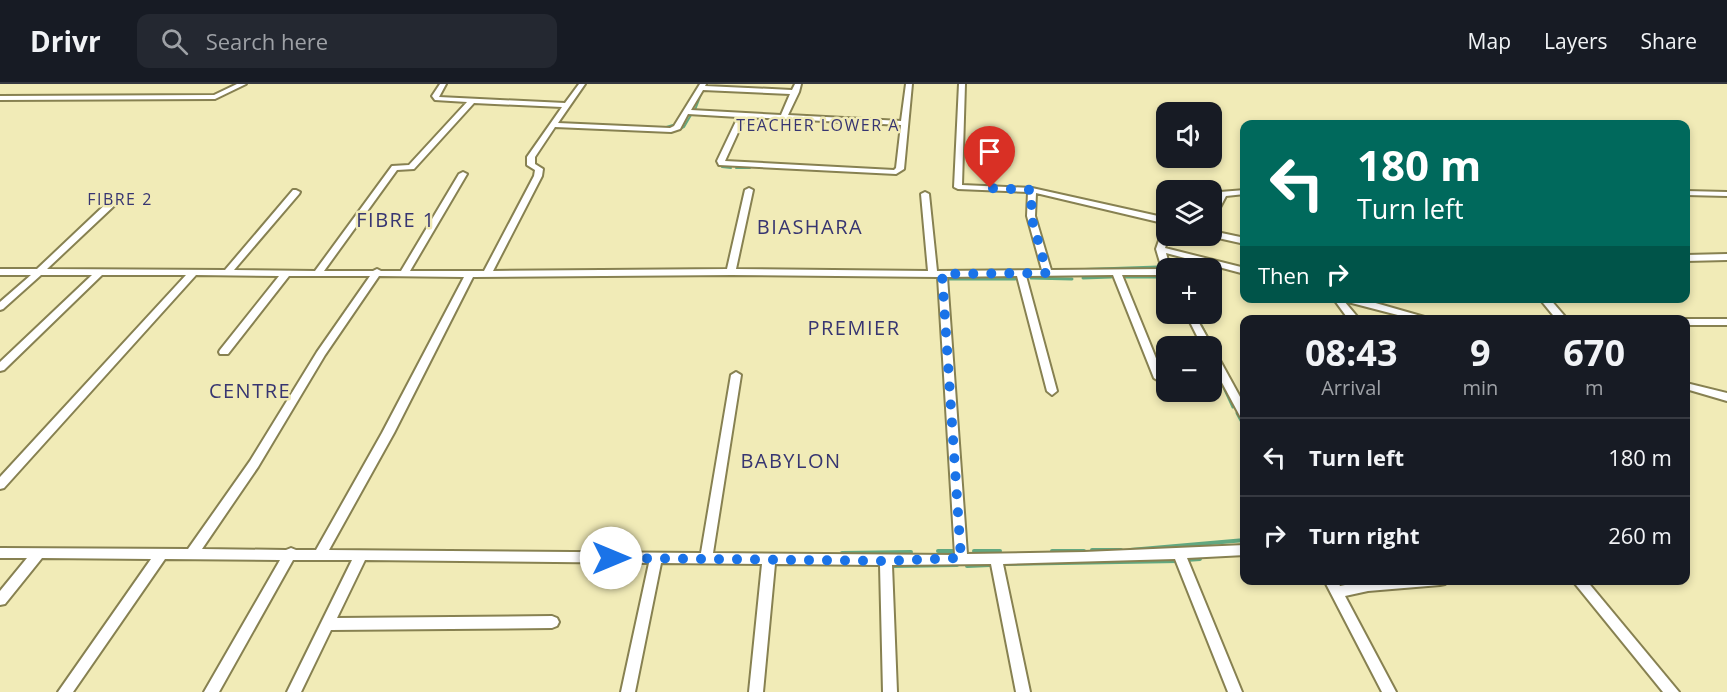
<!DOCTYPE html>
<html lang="en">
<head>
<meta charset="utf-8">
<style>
  :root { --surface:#171b24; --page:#242831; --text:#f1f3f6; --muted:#9ea1a6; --line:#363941 }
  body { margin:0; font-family:"Open Sans",sans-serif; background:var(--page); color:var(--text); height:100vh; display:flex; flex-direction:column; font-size:22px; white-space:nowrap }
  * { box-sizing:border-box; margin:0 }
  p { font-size:20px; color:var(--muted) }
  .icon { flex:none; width:33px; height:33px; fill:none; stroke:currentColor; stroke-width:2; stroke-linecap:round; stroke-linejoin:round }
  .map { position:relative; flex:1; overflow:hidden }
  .details { position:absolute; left:1240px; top:231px; width:450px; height:270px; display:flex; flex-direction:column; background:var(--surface); border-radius:12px; box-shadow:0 3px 9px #0003 }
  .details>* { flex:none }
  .hud { position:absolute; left:1240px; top:36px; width:450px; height:183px; border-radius:12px; box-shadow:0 3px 9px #0003; background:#00695c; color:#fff; overflow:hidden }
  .tools { position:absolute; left:1156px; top:18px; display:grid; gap:12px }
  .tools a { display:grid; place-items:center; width:66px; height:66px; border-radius:12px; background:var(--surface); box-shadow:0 3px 9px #0003; font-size:30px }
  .pin { position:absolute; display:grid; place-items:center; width:51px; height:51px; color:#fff; margin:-62px -26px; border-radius:50% 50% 50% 0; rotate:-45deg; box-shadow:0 0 6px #0007 }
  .pin .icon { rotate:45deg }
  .me { position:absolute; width:66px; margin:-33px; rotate:90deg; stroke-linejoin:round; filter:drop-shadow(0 0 4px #0008) }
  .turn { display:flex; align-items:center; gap:21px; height:126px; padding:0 18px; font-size:27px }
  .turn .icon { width:78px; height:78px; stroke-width:2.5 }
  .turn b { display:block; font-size:42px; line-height:51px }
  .then { display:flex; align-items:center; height:57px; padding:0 18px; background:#0003; gap:12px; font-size:22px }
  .eta { display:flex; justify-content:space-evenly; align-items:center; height:102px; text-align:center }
  .eta b { font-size:36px; font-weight:700; line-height:42px }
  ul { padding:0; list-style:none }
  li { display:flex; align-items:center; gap:18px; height:78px; padding:0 18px; border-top:2px solid var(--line) }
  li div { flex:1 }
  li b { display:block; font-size:22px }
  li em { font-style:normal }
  header { display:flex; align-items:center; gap:36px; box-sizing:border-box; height:84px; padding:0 30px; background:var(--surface); border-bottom:2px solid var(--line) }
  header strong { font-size:28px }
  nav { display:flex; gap:33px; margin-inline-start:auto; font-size:21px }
  .search { width:420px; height:54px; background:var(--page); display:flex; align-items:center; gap:15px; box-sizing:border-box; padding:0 21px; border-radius:12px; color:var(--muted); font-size:22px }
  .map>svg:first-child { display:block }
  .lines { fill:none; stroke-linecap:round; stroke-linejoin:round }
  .stream-far2 { stroke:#62a880; stroke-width:2 }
  .stream-far1 { stroke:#62a880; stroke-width:3 }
  .stream { stroke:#62a880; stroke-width:4 }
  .minor-casing { stroke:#878151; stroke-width:4 }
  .minor { fill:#fff; fill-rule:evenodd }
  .route { stroke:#1a73e8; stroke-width:10; stroke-dasharray:0 18 }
  .labels { text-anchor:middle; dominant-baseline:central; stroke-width:5; stroke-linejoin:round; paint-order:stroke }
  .far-quarter-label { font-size:16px; letter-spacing:1.5px; fill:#373571; stroke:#f1ebb7 }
  .quarter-label { font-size:20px; letter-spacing:1.5px; fill:#373571; stroke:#f1ebb7 }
</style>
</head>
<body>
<header>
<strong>Drivr</strong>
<div class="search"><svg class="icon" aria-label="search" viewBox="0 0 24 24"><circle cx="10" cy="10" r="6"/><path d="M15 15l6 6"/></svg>Search here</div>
<nav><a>Map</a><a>Layers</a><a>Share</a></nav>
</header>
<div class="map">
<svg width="1727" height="608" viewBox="0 0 1727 608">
  <rect width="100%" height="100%" fill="#f1ebb7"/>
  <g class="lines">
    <g class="stream-far2">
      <path d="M695 26 703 5"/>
      <path d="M663 44 673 41"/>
      <path d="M679 46 684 43 691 31"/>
      <path d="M722 83 731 84"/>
      <path d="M736 84H750"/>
    </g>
    <g class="stream-far1">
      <path d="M1070 186 1158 183"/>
      <path d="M1122 193H1157L1165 199"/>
      <path d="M1031 194 1072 195"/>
      <path d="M1083 194 1111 193"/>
      <path d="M948 195H1015"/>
      <path d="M1195 230 1222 281"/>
      <path d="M1216 286 1233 323"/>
      <path d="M1240 313 1245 321"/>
      <path d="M1237 329 1245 344"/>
    </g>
    <g class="stream">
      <path d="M1092 466H1121"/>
      <path d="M1130 466 1245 456"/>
      <path d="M938 467H953"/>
      <path d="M974 467H1000"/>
      <path d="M1052 467H1084"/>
      <path d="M842 469 911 468"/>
      <path d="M1186 476 1200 475"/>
      <path d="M1004 480 1179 477"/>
      <path d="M893 482 957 481"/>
      <path d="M967 482 990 481"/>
    </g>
    <g class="minor-casing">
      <g id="minor">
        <path d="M237 0H246L215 15 0 16V12L214 11Z"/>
        <path d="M440 0H446L439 13 565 19 579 0H585L558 39 670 44 674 42 700 0H706L705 2 792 6 795 0H801L799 8 788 31 901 37 906 0H912L904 85 896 90 719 81 717 77 738 33 688 30 680 45 671 48 555 43 535 73V80L543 85 542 92 493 187 727 185 745 106 749 104 753 106 736 185 928 187 921 110 925 108 929 110 937 187 1042 186 1027 132 1028 108 958 105 954 103 959 0H965L962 101 1032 104 1167 134V140L1036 109 1035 132 1051 186 1162 185 1156 165 1163 145 1167 142V152H1169L1165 164 1245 184V190L1166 169 1170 184H1167V191H1122L1164 294 1159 297 1154 294 1113 191 1026 192 1057 307 1052 311 1047 307 1017 192 947 193 967 470 1084 468 1245 461V471L1187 474 1242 608H1228L1175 475 1003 480 1030 608H1016L991 480 892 481 897 608H883L880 481 775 480 763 608H749L762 480 661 479 635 608H621L649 479 365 476 337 534 552 532 557 534 559 538 557 542 552 544 331 546 301 608H287L352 476H293L219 608H204L280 476 165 475 73 608H58L151 475 42 474 5 520 0 521V507L27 474H0V464L188 465 250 377 317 268 370 192H289L228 270H220L219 268 220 266 279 192 196 191 4 404 0 405V393L186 191H102L4 286 0 287V278L92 191H41L3 225 0 226V218L31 191H0V185H37L110 116H116V120L47 185 225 186 293 106H296L300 108 299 110 234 186 315 187 392 82 409 81 467 18 435 16 432 12ZM703 6 790 10 781 31 691 26ZM474 19 562 23 527 73V81L535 86 534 92 484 187H410L467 90 463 88 459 90 401 187H381L377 185 373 187H324L397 86 414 85ZM745 33 901 41 896 84 894 86 725 77ZM731 191 938 193 955 471 713 469 741 291 736 288 731 291 701 469 329 466 394 349 473 193ZM379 192 464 193 382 349 316 466H296L291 464 286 466 202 465 258 383 325 271Z"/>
        <path d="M1245 106V110L1226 112 1216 131 1212 134V123L1220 108Z"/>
        <path d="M1686 107 1727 108V112L1686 111Z"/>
        <path d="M1212 147 1245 154V160L1209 152H1212Z"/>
        <path d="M1727 170V176L1686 177V171Z"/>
        <path d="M1333 214H1358L1435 236H1417L1344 217 1360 236H1349Z"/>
        <path d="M1539 214H1549L1568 236H1557Z"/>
        <path d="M1186 230H1194L1212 262H1202Z"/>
        <path d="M1686 235H1727V241H1686V236H1684Z"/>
        <path d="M1212 268 1217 271 1245 322V336L1240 332 1212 280Z"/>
        <path d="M1686 299 1727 309V317L1686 305Z"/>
        <path d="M1324 496H1337L1340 502 1370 496H1446L1445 500 1440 501 1368 507 1345 512 1396 608H1382Z"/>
        <path d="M1572 496H1586L1679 608H1663Z"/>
      </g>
    </g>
    <use href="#minor" class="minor"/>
  </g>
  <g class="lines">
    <path class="route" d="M611 474 886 477 961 474 942 190 1047 189 1031 132 1032 106 990 104"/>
  </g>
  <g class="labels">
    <g class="far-quarter-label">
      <text x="818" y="41">TEACHER LOWER A</text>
      <text x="120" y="115">FIBRE 2</text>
    </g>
    <g class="quarter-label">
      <text x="396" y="135">FIBRE 1</text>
      <text x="810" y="142">BIASHARA</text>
      <text x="854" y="243">PREMIER</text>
      <text x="250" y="306">CENTRE</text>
      <text x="791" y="376">BABYLON</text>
    </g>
  </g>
</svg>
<div class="tools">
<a><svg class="icon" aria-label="sound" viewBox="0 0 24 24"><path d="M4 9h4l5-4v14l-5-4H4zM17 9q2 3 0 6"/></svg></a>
<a><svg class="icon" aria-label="layers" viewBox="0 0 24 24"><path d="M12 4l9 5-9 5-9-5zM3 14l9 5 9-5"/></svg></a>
<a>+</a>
<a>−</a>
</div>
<div class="pin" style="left:990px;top:104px;background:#d93025"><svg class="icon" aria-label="arrive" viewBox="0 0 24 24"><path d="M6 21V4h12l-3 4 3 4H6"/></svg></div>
<svg class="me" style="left:611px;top:474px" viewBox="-20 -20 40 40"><circle r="19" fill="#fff"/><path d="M0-13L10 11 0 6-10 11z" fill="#1a73e8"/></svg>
<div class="hud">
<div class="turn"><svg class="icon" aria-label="left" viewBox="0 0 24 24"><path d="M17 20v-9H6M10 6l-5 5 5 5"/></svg><div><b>180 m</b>Turn left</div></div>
<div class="then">Then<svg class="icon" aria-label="right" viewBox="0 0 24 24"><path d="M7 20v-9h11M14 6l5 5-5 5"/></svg></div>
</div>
<section class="details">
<div class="eta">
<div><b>08:43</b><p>Arrival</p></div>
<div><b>9</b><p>min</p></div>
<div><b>670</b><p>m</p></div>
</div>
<ul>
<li><svg class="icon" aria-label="left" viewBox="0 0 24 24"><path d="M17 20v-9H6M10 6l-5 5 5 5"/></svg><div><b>Turn left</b></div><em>180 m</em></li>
<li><svg class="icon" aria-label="right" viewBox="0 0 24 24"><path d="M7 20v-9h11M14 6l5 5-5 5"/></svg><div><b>Turn right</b></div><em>260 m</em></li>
</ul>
</section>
</div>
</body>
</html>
